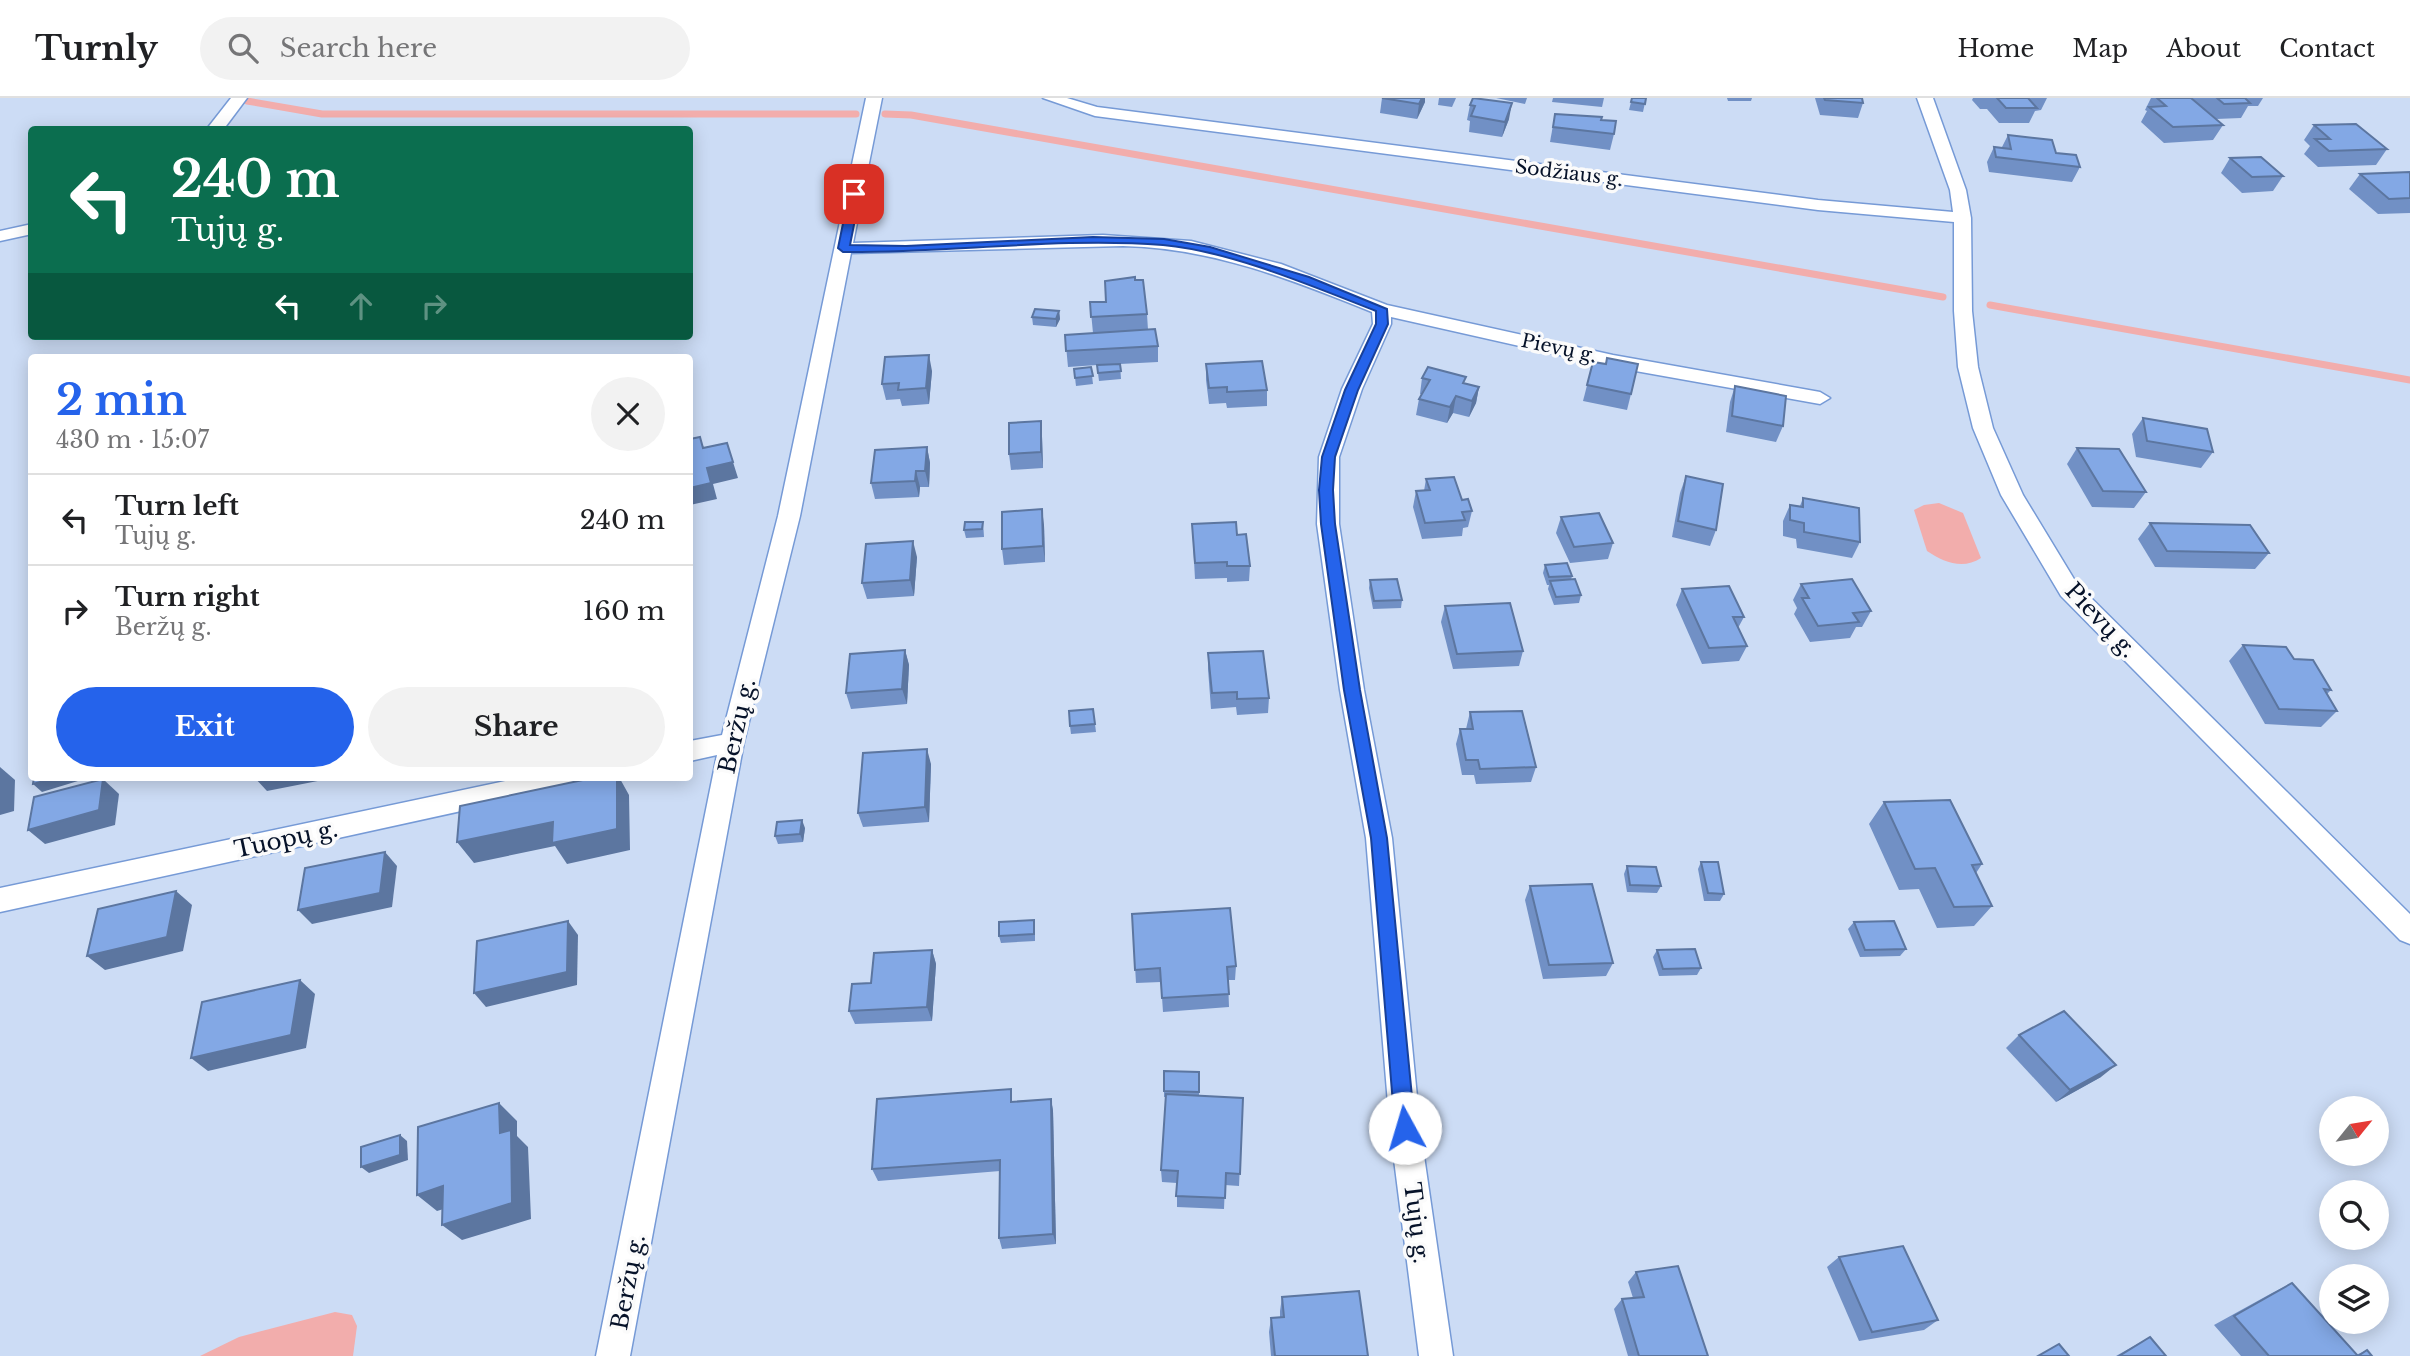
<!DOCTYPE html>
<html lang="en">
<head>
<meta charset="utf-8">
<style>
  :root { --surface:#fff; --page:#f2f2f2; --text:#202124; --muted:#757577; --line:#e0e0e0; --accent:#2563eb }
  body { margin:0; font-family:"Libre Baskerville",serif; background:var(--page); color:var(--text); height:100vh; display:flex; flex-direction:column; font-size:26px; white-space:nowrap }
  * { box-sizing:border-box; margin:0 }
  p { font-size:23px; color:var(--muted) }
  .icon { flex:none; width:38px; height:38px; fill:none; stroke:currentColor; stroke-width:2; stroke-linecap:round; stroke-linejoin:round }
  .map { position:relative; flex:1; overflow:hidden }
  .details { position:absolute; left:28px; top:256px; width:665px; height:427px; display:flex; flex-direction:column; background:var(--surface); border-radius:7px; box-shadow:0 4px 18px #0003 }
  .details>* { flex:none }
  .hud { position:absolute; left:28px; top:28px; width:665px; height:214px; border-radius:7px; box-shadow:0 4px 18px #0003; background:#0b6e4f; color:#fff; overflow:hidden }
  .needle { width:46px; rotate:60deg }
  .buttons { position:absolute; left:2319px; top:998px; display:grid; gap:14px }
  .buttons a { display:grid; place-items:center; width:70px; height:70px; border-radius:50%; background:var(--surface); box-shadow:0 4px 18px #0003; font-size:35px }
  .pin { position:absolute; display:grid; place-items:center; width:60px; height:60px; color:#fff; margin:-30px; border-radius:14px; box-shadow:0 4px 10px #0006 }
  .me { position:absolute; width:77px; margin:-38px; rotate:354deg; stroke-linejoin:round; filter:drop-shadow(0 0 5px #0008) }
  .turn { display:flex; align-items:center; gap:24px; height:147px; padding:0 28px; font-size:32px }
  .turn .icon { width:91px; height:91px; stroke-width:2.5 }
  .turn b { display:block; font-size:49px; line-height:60px }
  .lanes { display:flex; align-items:center; height:66px; padding:0 28px; background:#0003; justify-content:center; gap:35px; direction:ltr }
  .lanes .off { opacity:.35 }
  .round { display:grid; place-items:center; flex:none; width:74px; height:74px; border-radius:37px; background:var(--page) }
  .summary { display:flex; align-items:center; justify-content:space-between; height:119px; padding:0 28px }
  h1 { font-size:42px; font-weight:700; line-height:52px; color:var(--accent) }
  .button { display:flex; gap:14px; margin-top:auto; padding:14px 28px }
  .button a { flex:1; height:80px; border-radius:42px; background:var(--accent); color:#fff; font-size:28px; font-weight:700; line-height:80px; text-align:center }
  .button a+a { background:var(--page); color:var(--text) }
  ul { padding:0; list-style:none }
  li { display:flex; align-items:center; gap:21px; height:91px; padding:0 28px; border-top:2px solid var(--line) }
  li div { flex:1 }
  li b { display:block; font-size:26px }
  li em { font-style:normal }
  header { display:flex; align-items:center; gap:42px; box-sizing:border-box; height:98px; padding:0 35px; background:var(--surface); border-bottom:2px solid var(--line) }
  header strong { font-size:33px }
  nav { display:flex; gap:38px; margin-inline-start:auto; font-size:24px }
  .search { width:490px; height:63px; background:var(--page); display:flex; align-items:center; gap:18px; box-sizing:border-box; padding:0 24px; border-radius:38px; color:var(--muted); font-size:26px }
  .map>svg:first-child { display:block }
  .water { fill:#f2adac }
  .lines { fill:none; stroke-linecap:round; stroke-linejoin:round }
  .stream { stroke:#f2adac; stroke-width:7 }
  .street-casing { stroke:#769ad6; stroke-width:3 }
  .street { fill:#fff; fill-rule:evenodd }
  .wall { fill:#7190c5 }
  .shaded-wall { fill:#5c76a0 }
  .building { fill:#83a8e5; stroke:#5c76a0; stroke-width:2 }
  .route { fill:#2563eb; stroke:#184099; stroke-width:2 }
  .labels { text-anchor:middle; dominant-baseline:central; stroke-width:7; stroke-linejoin:round; paint-order:stroke }
  .far-street-label { font-size:19px; fill:#061229; stroke:#fbfbfb }
  .street-label { font-size:23px; fill:#061229; stroke:#fbfbfb }
</style>
</head>
<body>
<header>
<strong>Turnly</strong>
<div class="search"><svg class="icon" aria-label="search" viewBox="0 0 24 24"><circle cx="10" cy="10" r="6"/><path d="M15 15l6 6"/></svg>Search here</div>
<nav><a>Home</a><a>Map</a><a>About</a><a>Contact</a></nav>
</header>
<div class="map">
<svg width="2410" height="1258" viewBox="0 0 2410 1258">
  <rect width="100%" height="100%" fill="#ccdcf5"/>
  <g class="water">
    <path d="M1939 405 1963 415 1981 460C1963 472 1943 464 1927 453L1914 412 1924 407Z"/>
    <path d="M335 1214 352 1217 357 1228 353 1258H200L239 1239Z"/>
  </g>
  <g class="lines">
    <g class="stream">
      <path d="M247 3 322 16H856"/>
      <path d="M885 16 911 17 1943 199"/>
      <path d="M1990 207 2410 282"/>
    </g>
    <g class="street-casing">
      <g id="street">
        <path d="M231 0H247L223 32H206Z"/>
        <path d="M866 0H882L853 145 1103 137 1191 143 1281 166 1387 207 1613 257 1820 294 1830 300 1820 306 1613 269 1391 219V226L1362 291 1339 359V426L1364 592 1392 740 1420 1030 1453 1258H1419L1390 1030 1366 740 1340 592 1317 426 1319 359 1342 291 1373 226 1372 214C1290 181 1212 150 1123 148L851 155 800 418 744 644 630 1258H596L717 657 690 663V643L722 637 778 418Z"/>
        <path d="M1043 0H1067L1097 9 1818 102 1953 114 1950 92 1917 0H1933L1966 92 1971 120 1972 213 1978 269 1993 330 2023 397 2077 486 2410 816V846L2400 842 2061 498 2001 397 1973 330 1958 269 1954 213V124L1818 112 1095 18Z"/>
        <path d="M32 126V136L0 143V133Z"/>
        <path d="M524 679H584L580 686 571 689 0 814V790Z"/>
      </g>
    </g>
    <use href="#street" class="street"/>
  </g>
  <g class="wall">
    <path d="M1382 0H1425V4L1417 21 1380 15Z"/>
    <path d="M1439 0H1456L1452 9 1438 7Z"/>
    <path d="M1473 0 1509 21 1502 39 1469 34 1470 23 1467 22 1470 7Z"/>
    <path d="M1496 0H1527L1525 6Z"/>
    <path d="M1553 0H1604L1602 9 1552 4Z"/>
    <path d="M1632 0H1646L1643 14 1629 12Z"/>
    <path d="M1727 0H1752L1751 3H1728Z"/>
    <path d="M1815 0H1862L1863 5 1858 20 1820 17Z"/>
    <path d="M1973 0H2047L2041 12 2035 13 2029 25H1999L1987 11H1980L1972 2Z"/>
    <path d="M2151 0H2263L2258 8H2248L2241 20 2216 21 2223 27 2213 42 2164 45 2141 24 2147 13 2145 12Z"/>
    <path d="M1555 16 1601 22 1614 36 1610 52 1550 44Z"/>
    <path d="M2314 27 2387 51 2376 67 2318 69 2304 56 2310 48 2304 42Z"/>
    <path d="M2008 37 2080 69 2072 84 1989 74 1987 64 1994 49H2002Z"/>
    <path d="M2230 60 2283 78 2273 93 2242 95 2221 75Z"/>
    <path d="M2410 74V115L2378 116 2349 91 2360 76Z"/>
    <path d="M1090 204 1147 216 1148 232 1158 248V264L1120 266 1121 281 1099 283 1097 267 1068 269 1065 237 1093 235Z"/>
    <path d="M1059 213 1060 221 1056 229 1033 227 1032 219Z"/>
    <path d="M1593 264 1606 266 1631 296 1627 312 1583 303Z"/>
    <path d="M1206 266 1267 292V308L1227 310 1226 305 1209 306 1206 282Z"/>
    <path d="M1091 269 1093 286 1076 288 1074 271Z"/>
    <path d="M932 273 929 306 902 308 900 301 886 302 882 286Z"/>
    <path d="M1422 280 1465 285 1479 289 1476 305 1469 319 1453 315 1447 325 1416 317 1419 301 1421 296H1420Z"/>
    <path d="M1735 288 1783 328 1776 344 1726 334 1730 304Z"/>
    <path d="M2143 320 2213 354 2201 370 2136 359 2132 336Z"/>
    <path d="M1042 339 1043 370 1011 372 1009 356Z"/>
    <path d="M927 349 930 365 929 389H920L919 399 875 401 871 385Z"/>
    <path d="M2077 350 2146 394 2134 410 2092 409 2067 366Z"/>
    <path d="M1686 378 1716 432 1710 448 1672 439 1680 395Z"/>
    <path d="M1426 381 1462 402 1472 413 1468 429 1463 430 1462 438 1422 441 1413 409 1416 393H1424Z"/>
    <path d="M1803 400 1860 444 1852 460 1797 450 1796 441 1783 438V423L1790 407 1800 408Z"/>
    <path d="M1561 419 1613 445 1608 461 1570 465 1556 435Z"/>
    <path d="M983 424 984 439 966 440 964 432Z"/>
    <path d="M2150 425 2269 455 2255 471 2155 469 2138 441Z"/>
    <path d="M1192 426 1237 437 1250 468 1249 483 1227 484V480L1195 481Z"/>
    <path d="M1044 427 1045 464 1004 467 1002 451Z"/>
    <path d="M917 459 914 498 867 501 862 485Z"/>
    <path d="M1545 467 1572 478 1571 482 1581 497 1579 505 1554 507 1548 491 1549 487H1547L1543 475Z"/>
    <path d="M1370 482 1402 502 1401 510 1373 511 1369 490Z"/>
    <path d="M1801 486 1871 513 1862 529H1856L1850 540 1810 544 1794 516 1797 510 1793 502Z"/>
    <path d="M1682 491 1744 519 1738 530 1747 548 1739 563 1702 566 1676 507Z"/>
    <path d="M1445 508 1523 553 1519 568 1453 571 1441 524Z"/>
    <path d="M2243 547 2294 561 2331 592 2327 596 2337 613 2321 629 2265 626 2229 563Z"/>
    <path d="M905 552 909 567 907 606 851 611 846 595Z"/>
    <path d="M1208 555 1269 600 1268 615 1237 617 1236 609 1211 611 1208 571Z"/>
    <path d="M1093 611 1096 634 1071 636 1070 628Z"/>
    <path d="M1470 614 1536 669 1531 684 1476 686 1474 677H1462L1456 646 1460 631H1466Z"/>
    <path d="M931 666 929 724 863 729 858 715Z"/>
    <path d="M1884 704 1982 766 1976 775 1992 808 1974 828 1937 830 1919 791 1899 792 1869 726Z"/>
    <path d="M805 730 803 744 778 746 775 738Z"/>
    <path d="M1701 764 1724 796 1720 803H1704L1698 771Z"/>
    <path d="M1627 768 1661 788 1657 795 1627 794 1624 776Z"/>
    <path d="M1530 788 1613 865 1606 878 1543 881 1525 802Z"/>
    <path d="M1132 816 1236 868 1235 882H1228L1229 909 1163 914 1161 884 1136 885Z"/>
    <path d="M1854 824 1906 851 1900 858 1860 859 1848 831Z"/>
    <path d="M1035 829V843L1001 845 999 838Z"/>
    <path d="M932 852 936 866 932 923 855 926 849 913Z"/>
    <path d="M1657 852 1701 870 1697 877 1659 878 1653 859Z"/>
    <path d="M2019 937 2101 979 2056 1004 2006 950Z"/>
    <path d="M1164 973 1199 974V998L1243 1000 1239 1088 1225 1087 1224 1111 1177 1109V1085L1162 1084 1161 1072 1166 999H1164Z"/>
    <path d="M1051 1001 1053 1013 1056 1146 1002 1151 999 1140 1000 1073 878 1083 872 1071 1014 1003Z"/>
    <path d="M1839 1159 1938 1222 1924 1232 1859 1243 1827 1169Z"/>
    <path d="M1636 1174 1708 1258H1628L1614 1211 1622 1201 1633 1200 1628 1184Z"/>
    <path d="M2292 1185 2356 1257 2367 1252 2372 1258H2241L2214 1227 2272 1195Z"/>
    <path d="M1282 1199 1368 1258H1271L1269 1234 1271 1220 1280 1219V1213Z"/>
    <path d="M2150 1239 2166 1258H2116L2132 1249Z"/>
  </g>
  <g class="shaded-wall">
    <path d="M1422 0H1425V4L1417 21 1419 6Z"/>
    <path d="M1512 5 1509 21 1502 39 1505 24Z"/>
    <path d="M1059 213 1060 221 1056 229V221Z"/>
    <path d="M929 257 932 273 929 306 926 290Z"/>
    <path d="M1479 289 1476 305 1469 319 1472 303Z"/>
    <path d="M1456 298 1453 315 1447 325 1450 309Z"/>
    <path d="M1041 323 1042 339 1043 370 1041 354Z"/>
    <path d="M727 345 738 380 713 386 717 401 690 407V390Z"/>
    <path d="M927 349 930 365 929 389 925 373Z"/>
    <path d="M916 373 920 389 919 399 915 383Z"/>
    <path d="M1042 411 1044 427 1045 464 1043 448Z"/>
    <path d="M913 443 917 459 914 498 910 482Z"/>
    <path d="M905 552 909 567 907 606 902 591Z"/>
    <path d="M927 651 931 666 929 724 925 709Z"/>
    <path d="M0 669 15 682 14 713 0 717Z"/>
    <path d="M59 679H91L42 694 33 686Z"/>
    <path d="M254 679H338L267 693Z"/>
    <path d="M617 679H619L629 697 630 752 567 766 555 748 474 765 457 744 553 724Z"/>
    <path d="M103 681 119 696 115 727 45 746 28 732Z"/>
    <path d="M802 722 805 730 803 744 800 736Z"/>
    <path d="M385 754 397 768 392 809 312 826 298 812Z"/>
    <path d="M176 793 192 807 183 853 105 872 87 858Z"/>
    <path d="M568 823 578 837 577 887 486 909 474 895Z"/>
    <path d="M932 852 936 866 932 923 927 909Z"/>
    <path d="M300 882 315 896 306 950 208 973 191 960Z"/>
    <path d="M2116 967 2101 979 2056 1004 2070 992Z"/>
    <path d="M1051 1001 1053 1013 1056 1146 1053 1136Z"/>
    <path d="M499 1005 517 1023V1038L528 1049 531 1121 462 1142 442 1127 500 1035Z"/>
    <path d="M400 1037 407 1043 408 1062 369 1075 361 1069Z"/>
    <path d="M443 1088 463 1105 437 1113 417 1097Z"/>
  </g>
  <g class="building">
    <path d="M1382 0H1422L1419 6Z"/>
    <path d="M1473 0 1512 5 1505 24 1471 18 1475 8 1470 7Z"/>
    <path d="M1632 0H1646L1645 6 1631 4Z"/>
    <path d="M1824 0H1862L1863 5 1825 2Z"/>
    <path d="M1997 0H2028L2037 10H2006Z"/>
    <path d="M2157 0H2191L2223 27 2173 29 2149 9 2166 8Z"/>
    <path d="M2217 0H2245L2250 5 2224 6Z"/>
    <path d="M1555 16 1602 19 1601 22 1616 23 1614 36 1553 29Z"/>
    <path d="M2356 26 2387 51 2329 53 2315 41H2330L2314 27Z"/>
    <path d="M2008 37 2052 42 2056 55 2076 57 2080 69 1996 59 1994 49 2011 51Z"/>
    <path d="M2261 59 2283 78 2252 79 2230 60Z"/>
    <path d="M2410 74V100L2389 101 2360 76Z"/>
    <path d="M1135 179V182H1143L1147 216 1091 219 1090 204H1106L1105 183Z"/>
    <path d="M1035 211 1059 213 1056 221 1032 219Z"/>
    <path d="M1155 231 1158 248 1066 253 1065 237Z"/>
    <path d="M929 257 926 290 898 292 899 285 882 286 885 259Z"/>
    <path d="M1607 260 1638 266 1631 296 1587 287 1593 264 1606 266Z"/>
    <path d="M1262 263 1267 292 1227 294V289L1209 290 1206 266Z"/>
    <path d="M1120 266 1121 273 1098 275 1097 267Z"/>
    <path d="M1091 269 1093 278 1075 280 1074 271Z"/>
    <path d="M1428 269 1466 279 1463 285 1479 289 1472 303 1456 298 1450 309 1419 301 1430 282 1422 280Z"/>
    <path d="M1735 288 1786 298 1783 328 1732 318Z"/>
    <path d="M2143 320 2207 331 2213 354 2147 343Z"/>
    <path d="M1041 323V354L1009 356V325Z"/>
    <path d="M700 339 703 350 727 345 733 364 707 370 711 385 690 390V341Z"/>
    <path d="M927 349 925 373H916L915 383 871 385 875 352Z"/>
    <path d="M2077 350 2119 351 2146 394 2103 393Z"/>
    <path d="M1686 378 1723 386 1716 432 1678 423Z"/>
    <path d="M1454 379 1462 402 1468 401 1472 413 1462 414 1465 422 1425 425 1416 393 1430 392 1426 381Z"/>
    <path d="M1803 400 1859 410 1860 444 1804 434V425L1790 422V407L1803 409Z"/>
    <path d="M1042 411 1043 448 1002 451V414Z"/>
    <path d="M1599 415 1613 445 1574 449 1561 419Z"/>
    <path d="M965 424H983L982 431 964 432Z"/>
    <path d="M1236 424 1237 437 1246 436 1250 468H1227V464L1195 465 1192 426Z"/>
    <path d="M2150 425 2250 427 2269 455 2167 453Z"/>
    <path d="M913 443 910 482 862 485 866 446Z"/>
    <path d="M1567 465 1572 478 1549 479 1545 467Z"/>
    <path d="M1397 481 1402 502 1374 503 1370 482Z"/>
    <path d="M1575 481 1581 497 1556 499 1550 483Z"/>
    <path d="M1852 481 1871 513 1853 515 1859 524 1818 528 1802 500H1809L1801 486Z"/>
    <path d="M1729 488 1744 519H1733L1747 548 1709 550 1682 491Z"/>
    <path d="M1510 505 1523 553 1457 556 1445 508Z"/>
    <path d="M2243 547 2286 549 2294 561 2313 562 2331 592 2324 591 2337 613 2279 611Z"/>
    <path d="M905 552 902 591 846 595 850 556Z"/>
    <path d="M1263 553 1269 600 1237 601V594L1212 595 1208 555Z"/>
    <path d="M1093 611 1095 626 1070 628 1069 613Z"/>
    <path d="M1522 613 1536 669 1480 671 1478 662H1466L1460 631H1473L1470 614Z"/>
    <path d="M927 651 925 709 858 715 863 655Z"/>
    <path d="M34 679H59L33 686Z"/>
    <path d="M597 679H617V731L552 745 553 724 457 744 460 708Z"/>
    <path d="M103 681 99 712 28 732 34 699Z"/>
    <path d="M1950 702 1982 766 1972 767 1992 808 1954 809 1935 770 1915 771 1884 704Z"/>
    <path d="M802 722 800 736 775 738 777 724Z"/>
    <path d="M385 754 380 795 298 812 305 770Z"/>
    <path d="M1701 764H1718L1724 796 1708 795Z"/>
    <path d="M1627 768 1656 769 1661 788 1630 787Z"/>
    <path d="M1592 786 1613 865 1549 867 1530 788Z"/>
    <path d="M176 793 167 839 87 858 98 811Z"/>
    <path d="M1230 810 1236 868 1227 869 1229 896 1162 900 1160 870 1135 872 1132 816Z"/>
    <path d="M1034 822V836L999 838V824Z"/>
    <path d="M568 823 567 874 474 895 477 843Z"/>
    <path d="M1894 823 1906 851 1865 852 1854 824Z"/>
    <path d="M1695 851 1701 870 1663 871 1657 852Z"/>
    <path d="M932 852 927 909 849 913 852 886 871 885 874 855Z"/>
    <path d="M300 882 291 937 191 960 202 904Z"/>
    <path d="M2064 913 2116 967 2070 992 2019 937Z"/>
    <path d="M1164 973 1199 974V994L1164 993Z"/>
    <path d="M1011 991V1004L1051 1001 1053 1136 999 1140 1000 1062 872 1071 877 1001Z"/>
    <path d="M1166 996 1243 1000 1240 1076 1226 1075 1225 1100 1176 1098 1178 1073 1161 1072Z"/>
    <path d="M499 1005 500 1035 511 1032 512 1105 442 1127 443 1088 417 1097 418 1029Z"/>
    <path d="M400 1037V1057L361 1069V1049Z"/>
    <path d="M1903 1148 1938 1222 1872 1234 1839 1159Z"/>
    <path d="M1678 1168 1708 1258H1639L1622 1201 1644 1199 1636 1174Z"/>
    <path d="M2292 1185 2358 1258H2269L2234 1218Z"/>
    <path d="M1359 1193 1368 1258H1275L1271 1220 1284 1219 1282 1199Z"/>
    <path d="M2150 1239 2166 1258H2119Z"/>
    <path d="M2059 1246 2069 1258H2038Z"/>
    <path d="M2367 1252 2372 1258H2358Z"/>
  </g>
  <path class="route" d="M854 93 860 96 850 147 906 148 1093 139 1164 141 1210 149 1309 179 1387 211 1388 226 1358 292 1335 359 1333 392 1335 426 1360 592 1387 740 1415 1030 1412 1037 1405 1040 1398 1037 1395 1030 1371 740 1344 592 1321 426 1319 392 1322 359 1345 292 1376 226V213C1312 188 1230 153 1163 147 1057 139 949 155 843 154L838 150 849 96Z"/>
  <g class="labels">
    <g class="far-street-label">
      <text transform="translate(1569 75) rotate(7)">Sodžiaus g.</text>
      <text transform="translate(1559 250) rotate(12)">Pievų g.</text>
    </g>
    <g class="street-label">
      <text transform="translate(2101 522) rotate(47)">Pievų g.</text>
      <text transform="translate(737 628) rotate(-77)">Beržų g.</text>
      <text transform="translate(286 741) rotate(-12)">Tuopų g.</text>
      <text transform="translate(1417 1125) rotate(83)">Tujų g.</text>
      <text transform="translate(628 1184) rotate(-79)">Beržų g.</text>
    </g>
  </g>
</svg>
<div class="buttons">
<a><svg class="needle" viewBox="-14 -14 28 28"><path d="M0-13l5 13h-10z" fill="#e53935"/><path d="M0 13l5-13h-10z" fill="#757577"/></svg></a>
<a><svg class="icon" aria-label="search" viewBox="0 0 24 24"><circle cx="10" cy="10" r="6"/><path d="M15 15l6 6"/></svg></a>
<a><svg class="icon" aria-label="layers" viewBox="0 0 24 24"><path d="M12 4l9 5-9 5-9-5zM3 14l9 5 9-5"/></svg></a>
</div>
<div class="pin" style="left:854px;top:96px;background:#d93025"><svg class="icon" aria-label="arrive" viewBox="0 0 24 24"><path d="M6 21V4h12l-3 4 3 4H6"/></svg></div>
<svg class="me" style="left:1405px;top:1030px" viewBox="-20 -20 40 40"><circle r="19" fill="#fff"/><path d="M0-13L10 11 0 6-10 11z" fill="#2563eb"/></svg>
<div class="hud">
<div class="turn"><svg class="icon" aria-label="left" viewBox="0 0 24 24"><path d="M17 20v-9H6M10 6l-5 5 5 5"/></svg><div><b>240 m</b>Tujų g.</div></div>
<div class="lanes"><svg class="icon" aria-label="left" viewBox="0 0 24 24"><path d="M17 20v-9H6M10 6l-5 5 5 5"/></svg><svg class="icon off" aria-label="ahead" viewBox="0 0 24 24"><path d="M12 20V5M6 11l6-6 6 6"/></svg><svg class="icon off" aria-label="right" viewBox="0 0 24 24"><path d="M7 20v-9h11M14 6l5 5-5 5"/></svg></div>
</div>
<section class="details">
<div class="summary"><div><h1>2 min</h1><p>430 m · 15:07</p></div><a class="round"><svg class="icon" aria-label="close" viewBox="0 0 24 24"><path d="M6 6l12 12M18 6L6 18"/></svg></a></div>
<ul>
<li><svg class="icon" aria-label="left" viewBox="0 0 24 24"><path d="M17 20v-9H6M10 6l-5 5 5 5"/></svg><div><b>Turn left</b><p>Tujų g.</p></div><em>240 m</em></li>
<li><svg class="icon" aria-label="right" viewBox="0 0 24 24"><path d="M7 20v-9h11M14 6l5 5-5 5"/></svg><div><b>Turn right</b><p>Beržų g.</p></div><em>160 m</em></li>
</ul>
<div class="button"><a>Exit</a><a>Share</a></div>
</section>
</div>
</body>
</html>
